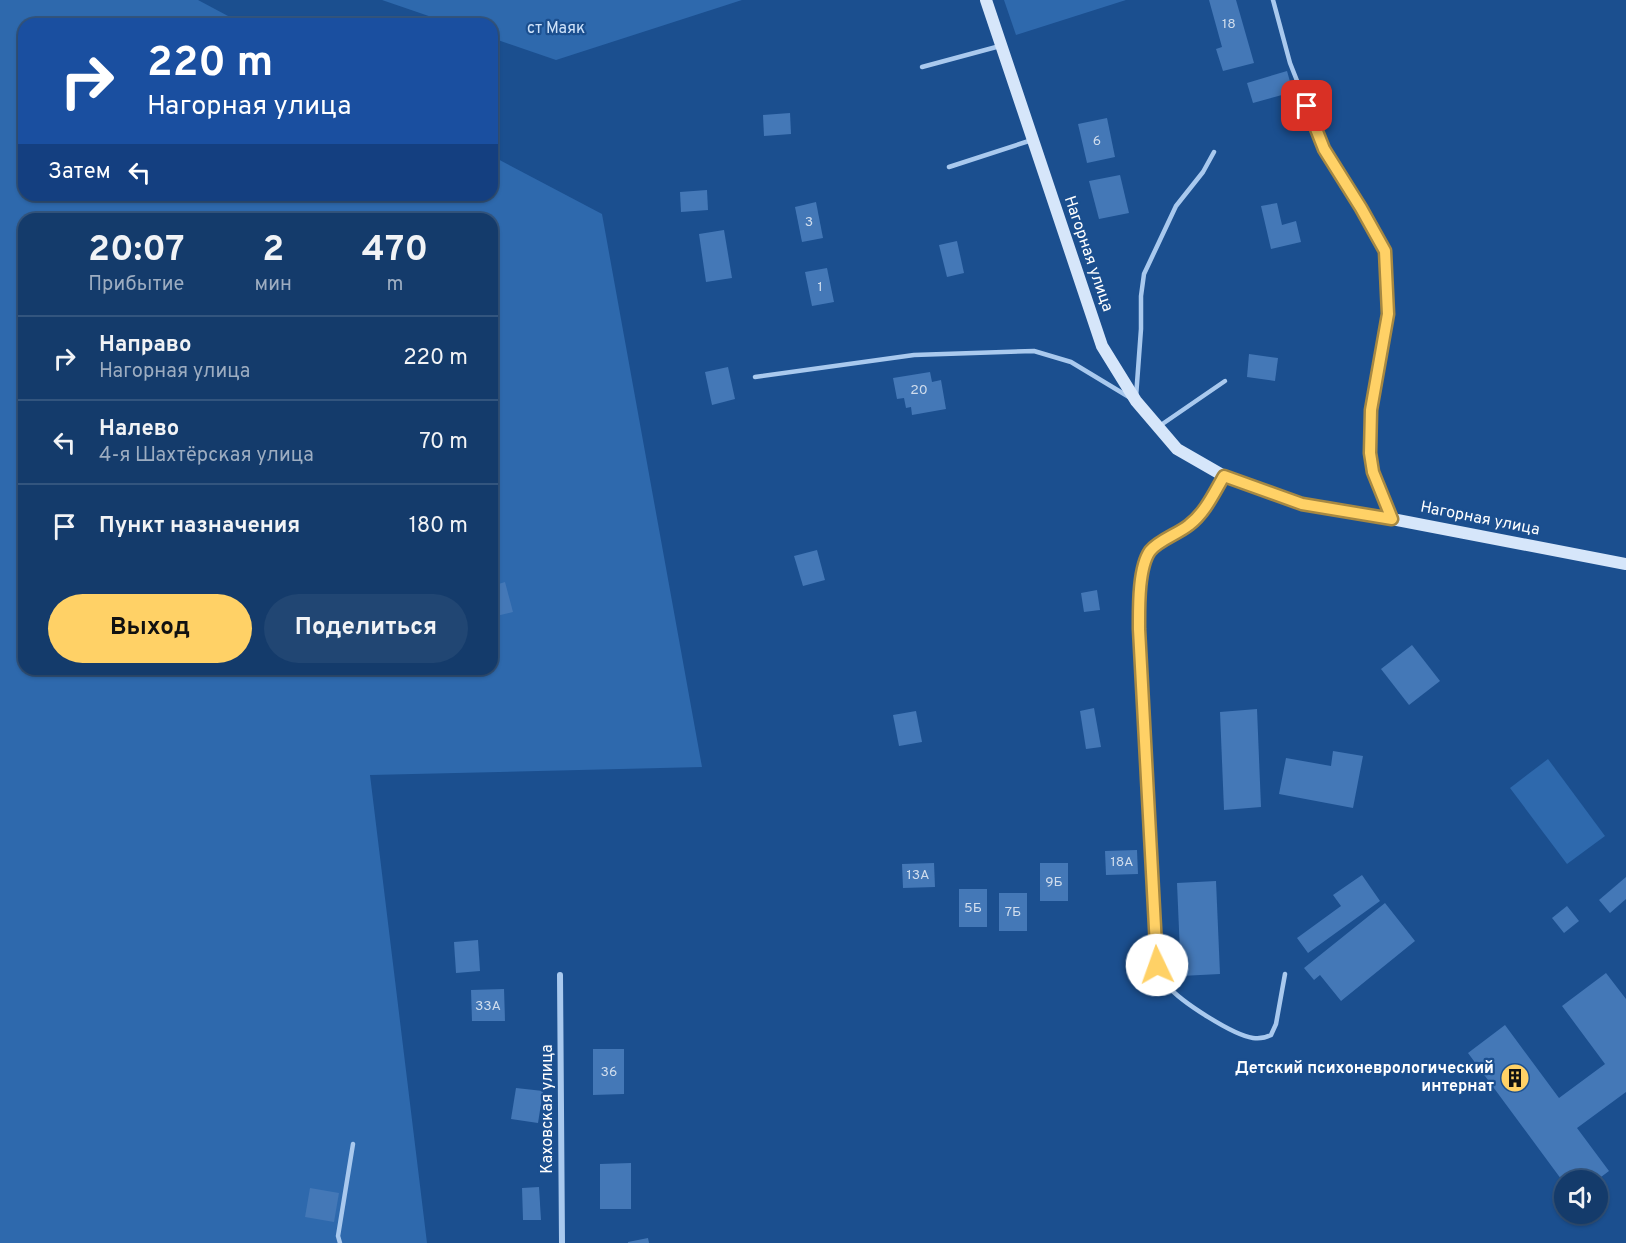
<!DOCTYPE html>
<html lang="ru">
<head>
<meta charset="utf-8">
<style>
  :root { --surface:#143b6b; --page:#214673; --text:#f1f3f6; --muted:#9dadc1; --line:#33557e; --accent:#ffd166 }
  body { margin:0; font-family:Overpass,sans-serif; background:var(--page); color:var(--text); height:100vh; display:flex; flex-direction:column; font-size:22px; white-space:nowrap }
  * { box-sizing:border-box; margin:0 }
  p { font-size:20px; color:var(--muted) }
  .icon { flex:none; width:33px; height:33px; fill:none; stroke:currentColor; stroke-width:2; stroke-linecap:round; stroke-linejoin:round }
  .map { position:relative; flex:1; overflow:hidden }
  .side { position:absolute; left:18px; top:213px; width:480px; height:462px; display:flex; flex-direction:column; background:var(--surface); border-radius:18px; box-shadow:0 2px 4px #0004,0 0 0 2px var(--line) }
  .side>* { flex:none }
  .banner { position:absolute; left:18px; top:18px; width:480px; height:183px; border-radius:18px; box-shadow:0 2px 4px #0004,0 0 0 2px var(--line); background:#1a4fa0; color:#fff; overflow:hidden }
  .tools { position:absolute; left:1554px; top:1170px; display:grid; gap:12px }
  .tools a { display:grid; place-items:center; width:54px; height:54px; border-radius:50%; background:var(--surface); box-shadow:0 2px 4px #0004,0 0 0 2px var(--line); font-size:30px }
  .pin { position:absolute; display:grid; place-items:center; width:51px; height:51px; color:#fff; margin:-26px; border-radius:12px; box-shadow:0 3px 9px #0006 }
  .me { position:absolute; width:66px; margin:-33px; rotate:357deg; stroke-linejoin:round; filter:drop-shadow(0 0 4px #0008) }
  .turn { display:flex; align-items:center; gap:21px; height:126px; padding:0 30px; font-size:27px }
  .turn .icon { width:78px; height:78px; stroke-width:2.5 }
  .turn b { display:block; font-size:42px; line-height:51px }
  .then { display:flex; align-items:center; height:57px; padding:0 30px; background:#0003; gap:12px; font-size:22px }
  .eta { display:flex; justify-content:space-evenly; align-items:center; height:102px; text-align:center }
  .eta b { font-size:36px; font-weight:700; line-height:42px }
  .primary-button { display:flex; gap:12px; margin-top:auto; padding:12px 30px }
  .primary-button a { flex:1; height:69px; border-radius:36px; background:var(--accent); color:#111; font-size:24px; font-weight:700; line-height:69px; text-align:center }
  .primary-button a+a { background:var(--page); color:var(--text) }
  ul { padding:0; list-style:none }
  li { display:flex; align-items:center; gap:18px; height:84px; padding:0 30px; border-top:2px solid var(--line) }
  li div { flex:1 }
  li b { display:block; font-size:22px }
  li em { font-style:normal }
  .map>svg:first-child { display:block }
  .green { fill:#2e69ad; fill-rule:evenodd }
  .building { fill:#4478b7 }
  .lines { fill:none; stroke-linecap:round; stroke-linejoin:round }
  .lane { stroke:#a9c9ee; stroke-width:4.5 }
  .street { stroke:#a9c9ee; stroke-width:6 }
  .secondary { stroke:#d6e6fa; stroke-width:12 }
  .route-casing { stroke:#a68842; stroke-width:15 }
  .route { stroke:#ffd166; stroke-width:10 }
  .labels { text-anchor:middle; dominant-baseline:central; stroke-width:4.5; stroke-linejoin:round; paint-order:stroke }
  .number-label { font-size:14px; fill:#d0dded }
  .park-label { font-size:16px; fill:#cfe3fa; stroke:#1b4f8f }
  .street-label { font-size:16px; fill:#fff; stroke:#1b4f8f }
  .poi-label { font-size:16px; font-weight:bold; fill:#fff; stroke:#1b4f8f; text-anchor:end }
</style>
</head>
<body>
<div class="map">
<svg width="1626" height="1243" viewBox="0 0 1626 1243">
  <rect width="100%" height="100%" fill="#1b4f8f"/>
  <g class="green">
    <path d="M0 0H198L243 24H24V195H492V156L602 214 702 767 370 775 427 1243H0ZM24 219H492V669H24Z"/>
    <path d="M382 0H742L556 60 492 38V24H452Z"/>
    <path d="M1004 0H1126L1016 35Z"/>
    <path d="M1548 759 1605 836 1567 864 1510 788Z"/>
  </g>
  <g class="building">
    <path d="M1209 0H1236L1254 63 1223 71 1216 49 1222 47Z"/>
    <path d="M1287 71 1293 92 1253 103 1247 83Z"/>
    <path d="M790 113 791 134 764 136 763 115Z"/>
    <path d="M1107 118 1115 157 1087 163 1078 124Z"/>
    <path d="M1120 175 1129 213 1099 219 1089 181Z"/>
    <path d="M707 190 708 210 681 212 680 192Z"/>
    <path d="M816 202 823 238 802 242 795 207Z"/>
    <path d="M1277 203 1282 225 1296 221 1301 242 1271 249 1261 206Z"/>
    <path d="M724 230 732 278 706 282 699 234Z"/>
    <path d="M957 241 964 273 947 277 939 245Z"/>
    <path d="M827 268 834 302 812 306 805 272Z"/>
    <path d="M1249 354 1278 358 1275 381 1247 377Z"/>
    <path d="M728 367 735 399 712 405 705 372Z"/>
    <path d="M930 372 932 382 941 380 946 409 912 415 911 407 906 408 904 398 897 399 893 378Z"/>
    <path d="M817 550 825 580 803 586 794 556Z"/>
    <path d="M505 582 513 612 492 617V586Z"/>
    <path d="M1097 590 1100 610 1084 612 1081 593Z"/>
    <path d="M1412 645 1440 681 1409 705 1381 669Z"/>
    <path d="M1094 708 1101 747 1086 749 1080 711Z"/>
    <path d="M1257 709 1261 807 1224 810 1220 712Z"/>
    <path d="M916 711 922 742 899 746 893 715Z"/>
    <path d="M1333 751 1363 756 1353 808 1279 794 1286 758 1331 766Z"/>
    <path d="M1137 850 1138 874 1106 875 1105 851Z"/>
    <path d="M934 863 935 887 903 888 902 864Z"/>
    <rect x="1040" y="863" width="28" height="38"/>
    <path d="M1362 875 1380 901 1308 953 1297 938 1341 906 1333 895Z"/>
    <path d="M1626 877V899L1610 913 1599 900Z"/>
    <path d="M1216 881 1220 974 1181 976 1177 883Z"/>
    <rect x="959" y="889" width="28" height="38"/>
    <rect x="999" y="893" width="28" height="38"/>
    <path d="M1385 903 1415 941 1341 1001 1320 975 1314 980 1304 968Z"/>
    <path d="M1567 906 1579 921 1564 933 1552 918Z"/>
    <path d="M478 940 480 971 456 973 454 942Z"/>
    <path d="M1606 973 1626 999V1092L1577 1128 1609 1171 1597 1180H1564V1183L1468 1053 1505 1025 1559 1098 1605 1064 1562 1006Z"/>
    <path d="M504 989 505 1021H472L471 990Z"/>
    <path d="M593 1049H624V1094L593 1095Z"/>
    <path d="M516 1088 543 1091 538 1123 511 1119Z"/>
    <path d="M631 1163V1209H600V1164Z"/>
    <path d="M539 1187 541 1220H523L522 1188Z"/>
    <path d="M310 1188 339 1193 334 1222 305 1217Z"/>
    <path d="M648 1238 649 1243H628V1242Z"/>
  </g>
  <g class="lines">
    <g class="lane">
      <path d="M1273 0 1290 63 1324 149 1361 208 1385 251 1388 314 1371 410 1370 453 1373 473 1392 518"/>
      <path d="M922 67 1000 46"/>
      <path d="M949 167 1032 140"/>
      <path d="M755 377 914 355 1034 351 1071 362 1129 397"/>
      <path d="M1136 397 1141 329V296L1144 274 1176 206 1203 172 1214 152"/>
      <path d="M1158 427 1225 381"/>
      <path d="M1224 476C1214 493 1205 513 1189 525 1178 534 1159 540 1150 551 1138 568 1139 609 1139 629L1157 965C1161 972 1163 980 1168 986 1181 1002 1233 1035 1253 1038 1260 1039 1265 1038 1271 1035L1276 1024 1285 974"/>
      <path d="M340 1243 338 1236 353 1144"/>
    </g>
    <path class="street" d="M560 975 562 1243"/>
    <path class="secondary" d="M986 0 1102 346 1136 401 1177 449 1224 476 1303 504 1392 519 1626 564"/>
  </g>
  <g class="lines">
    <g class="route-casing">
      <path id="route" d="M1157 965 1139 629C1139 609 1138 568 1150 551 1159 540 1178 534 1189 525 1205 513 1214 493 1224 476L1302 504 1392 519 1373 472 1370 453 1371 410 1388 314 1385 251 1361 208 1324 149 1307 106"/>
    </g>
    <use href="#route" class="route"/>
  </g>
  <defs>
    <g id="building-disc" transform="scale(1.5)"><circle r="9.5" fill="#ffd166" stroke="#1b4f8f"/><path d="M-4-6H4V6H1V3H-1V6H-4ZM-2.5-4.3h1.7v1.8h-1.7ZM.8-4.3h1.7v1.8H.8ZM-2.5-1h1.7V.8h-1.7ZM.8-1h1.7V.8H.8Z" fill="#111"/></g>
  </defs>
  <g fill-rule="evenodd">
    <use href="#building-disc" x="1515" y="1078"/>
  </g>
  <g class="labels">
    <g class="number-label">
      <text x="1229" y="24">18</text>
      <text x="1097" y="141">6</text>
      <text x="809" y="222">3</text>
      <text x="820" y="287">1</text>
      <text x="919" y="390">20</text>
      <text x="1122" y="862">18А</text>
      <text x="918" y="875">13А</text>
      <text x="1054" y="882">9Б</text>
      <text x="973" y="908">5Б</text>
      <text x="1013" y="912">7Б</text>
      <text x="488" y="1006">33А</text>
      <text x="609" y="1072">36</text>
    </g>
    <g class="park-label">
      <text x="556" y="29">ст Маяк</text>
    </g>
    <g class="street-label">
      <text transform="translate(1088 254) rotate(71)">Нагорная улица</text>
      <text transform="translate(1480 519) rotate(11)">Нагорная улица</text>
      <text transform="translate(548 1109) rotate(-90)">Каховская улица</text>
    </g>
    <g class="poi-label">
      <text x="1494" y="1069">Детский психоневрологический<tspan x="1494" dy="18">интернат</tspan></text>
    </g>
  </g>
</svg>
<div class="tools">
<a><svg class="icon" aria-label="sound" viewBox="0 0 24 24"><path d="M4 9h4l5-4v14l-5-4H4zM17 9q2 3 0 6"/></svg></a>
</div>
<div class="pin" style="left:1307px;top:106px;background:#d93025"><svg class="icon" aria-label="arrive" viewBox="0 0 24 24"><path d="M6 21V4h12l-3 4 3 4H6"/></svg></div>
<svg class="me" style="left:1157px;top:965px" viewBox="-20 -20 40 40"><circle r="19" fill="#fff"/><path d="M0-13L10 11 0 6-10 11z" fill="#ffd166"/></svg>
<div class="banner">
<div class="turn"><svg class="icon" aria-label="right" viewBox="0 0 24 24"><path d="M7 20v-9h11M14 6l5 5-5 5"/></svg><div><b>220 m</b>Нагорная улица</div></div>
<div class="then">Затем<svg class="icon" aria-label="left" viewBox="0 0 24 24"><path d="M17 20v-9H6M10 6l-5 5 5 5"/></svg></div>
</div>
<section class="side">
<div class="eta">
<div><b>20:07</b><p>Прибытие</p></div>
<div><b>2</b><p>мин</p></div>
<div><b>470</b><p>m</p></div>
</div>
<ul>
<li><svg class="icon" aria-label="right" viewBox="0 0 24 24"><path d="M7 20v-9h11M14 6l5 5-5 5"/></svg><div><b>Направо</b><p>Нагорная улица</p></div><em>220 m</em></li>
<li><svg class="icon" aria-label="left" viewBox="0 0 24 24"><path d="M17 20v-9H6M10 6l-5 5 5 5"/></svg><div><b>Налево</b><p>4-я Шахтёрская улица</p></div><em>70 m</em></li>
<li><svg class="icon" aria-label="arrive" viewBox="0 0 24 24"><path d="M6 21V4h12l-3 4 3 4H6"/></svg><div><b>Пункт назначения</b></div><em>180 m</em></li>
</ul>
<div class="primary-button"><a>Выход</a><a>Поделиться</a></div>
</section>
</div>
</body>
</html>
